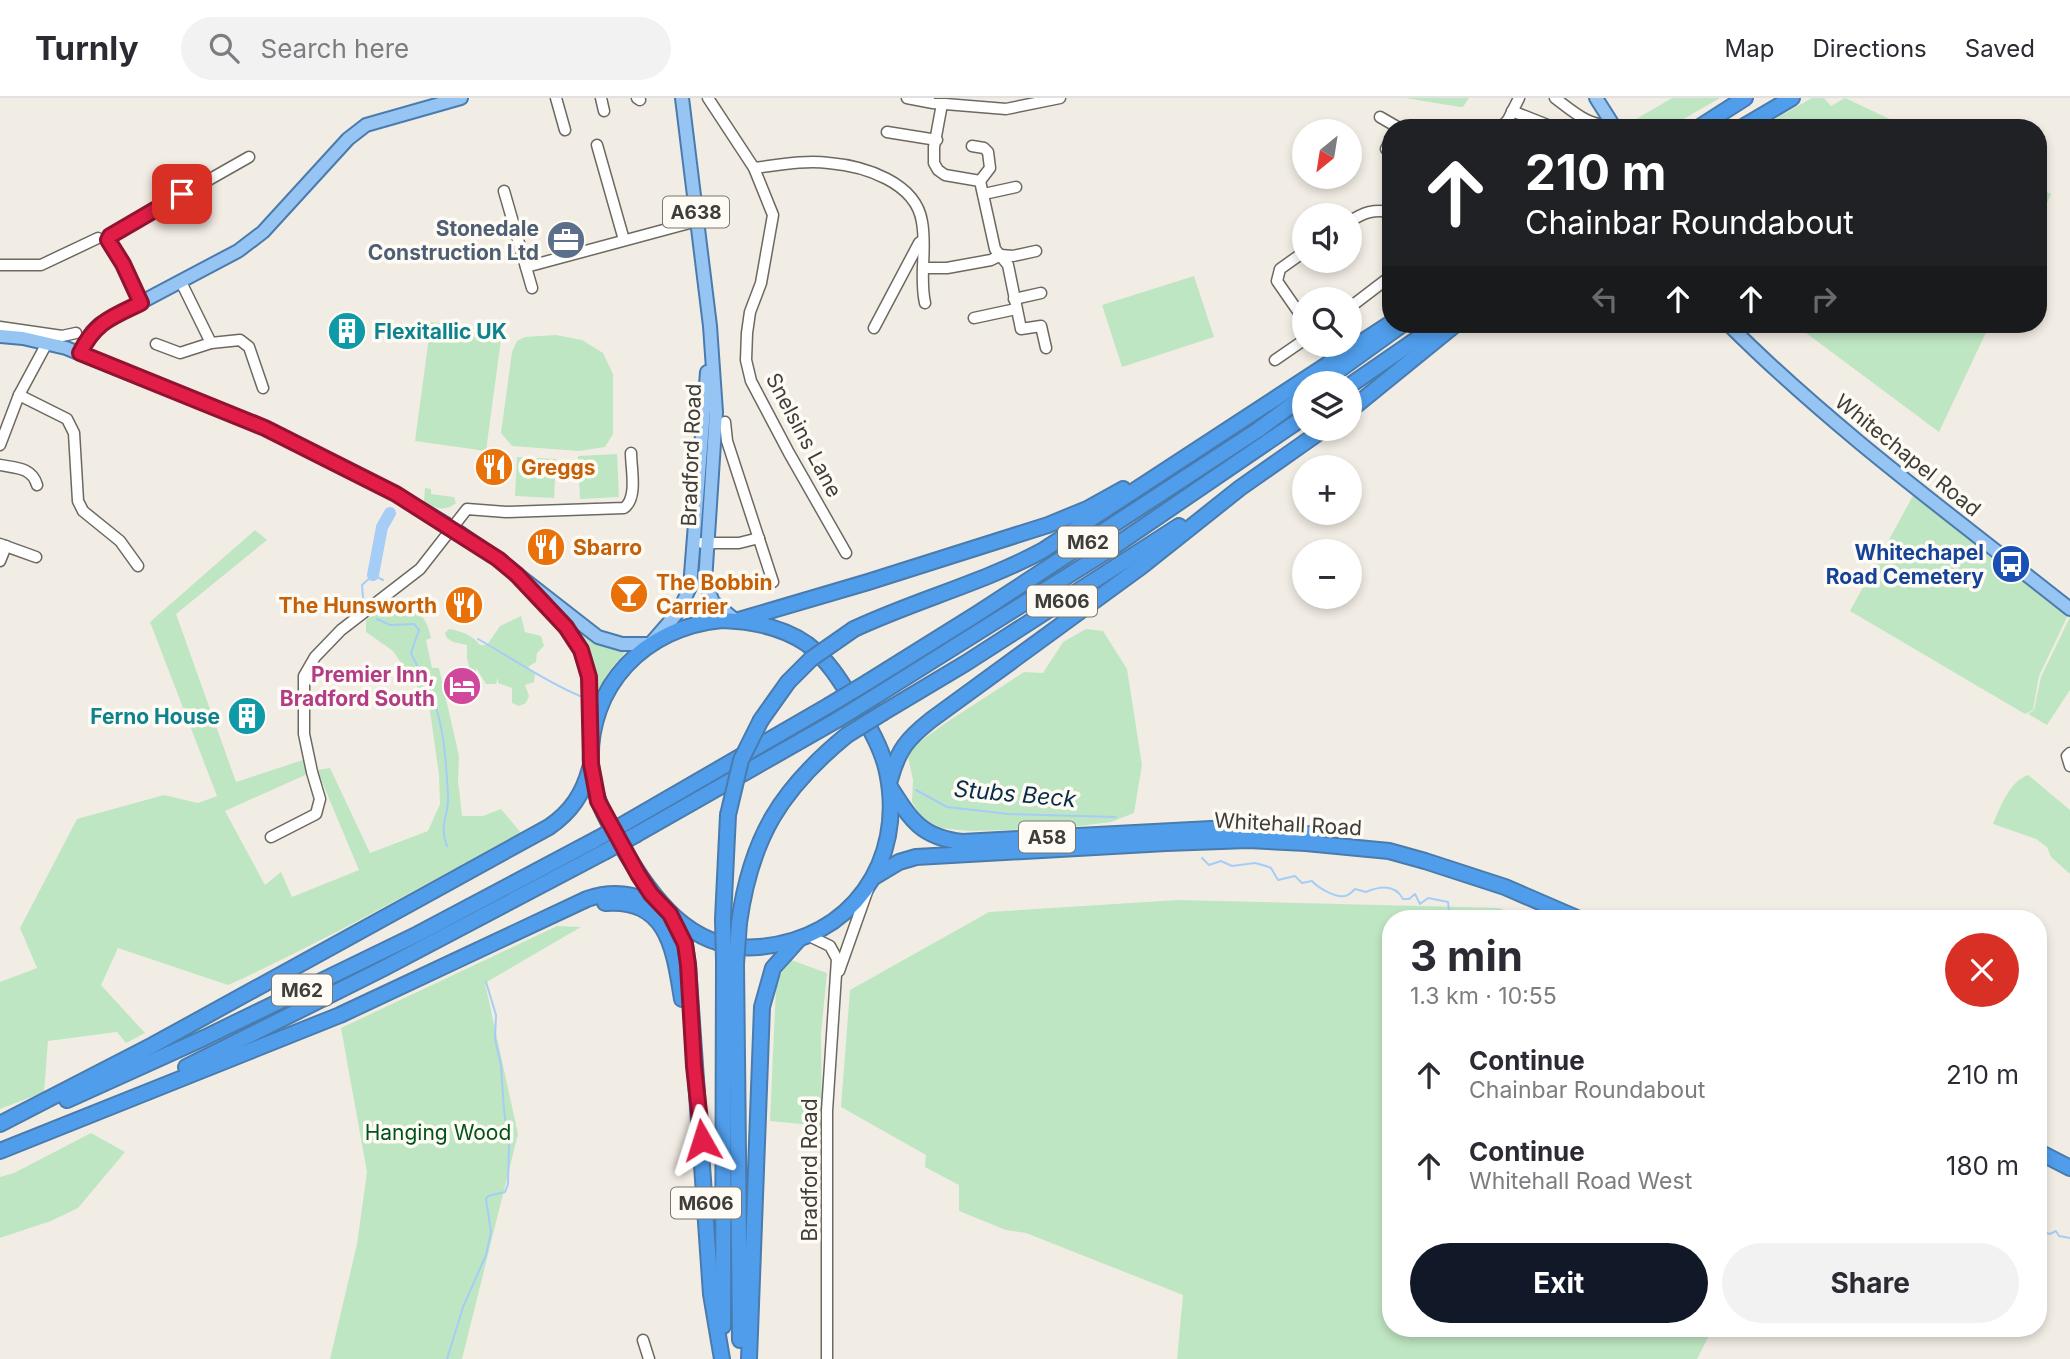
<!DOCTYPE html>
<html lang="en">
<head>
<meta charset="utf-8">
<style>
  :root { --surface:#fff; --page:#f2f2f3; --text:#2b2b33; --muted:#7c7c81; --line:#e1e1e2; --accent:#111827 }
  body { margin:0; font-family:Inter,sans-serif; background:var(--page); color:var(--text); height:100vh; display:flex; flex-direction:column; font-size:26px; white-space:nowrap }
  * { box-sizing:border-box; margin:0 }
  p { font-size:23px; color:var(--muted) }
  .icon { flex:none; width:38px; height:38px; fill:none; stroke:currentColor; stroke-width:2; stroke-linecap:round; stroke-linejoin:round }
  .map { position:relative; flex:1; overflow:hidden }
  .side { position:absolute; left:1382px; top:812px; width:665px; height:427px; display:flex; flex-direction:column; background:var(--surface); border-radius:28px; box-shadow:0 4px 10px #0003 }
  .side>* { flex:none }
  .banner { position:absolute; left:1382px; top:21px; width:665px; height:214px; border-radius:28px; box-shadow:0 4px 10px #0003; background:#202124; color:#fff; overflow:hidden }
  .needle { width:46px; rotate:210deg }
  .controls { position:absolute; left:1292px; top:21px; display:grid; gap:14px }
  .controls a { display:grid; place-items:center; width:70px; height:70px; border-radius:50%; background:var(--surface); box-shadow:0 4px 10px #0003; font-size:35px }
  .pin { position:absolute; display:grid; place-items:center; width:60px; height:60px; color:#fff; margin:-30px; border-radius:14px; box-shadow:0 4px 10px #0006 }
  .me { position:absolute; width:77px; margin:-38px; rotate:354deg; stroke-linejoin:round; filter:drop-shadow(0 0 5px #0008) }
  .turn { display:flex; align-items:center; gap:24px; height:147px; padding:0 28px; font-size:32px }
  .turn .icon { width:91px; height:91px; stroke-width:2.5 }
  .turn b { display:block; font-size:49px; line-height:60px }
  .lanes { display:flex; align-items:center; height:66px; padding:0 28px; background:#0003; justify-content:center; gap:35px; direction:ltr }
  .lanes .off { opacity:.35 }
  .round { display:grid; place-items:center; flex:none; width:74px; height:74px; border-radius:37px; background:var(--page) }
  .head { display:flex; align-items:center; justify-content:space-between; height:119px; padding:0 28px }
  h1 { font-size:42px; font-weight:700; line-height:52px }
  .primary-button { display:flex; gap:14px; margin-top:auto; padding:14px 28px }
  .primary-button a { flex:1; height:80px; border-radius:42px; background:var(--accent); color:#fff; font-size:28px; font-weight:700; line-height:80px; text-align:center }
  .primary-button a+a { background:var(--page); color:var(--text) }
  ul { padding:0; list-style:none }
  li { display:flex; align-items:center; gap:21px; height:91px; padding:0 28px }
  li div { flex:1 }
  li b { display:block; font-size:26px }
  li em { font-style:normal }
  header { display:flex; align-items:center; gap:42px; box-sizing:border-box; height:98px; padding:0 35px; background:var(--surface); border-bottom:2px solid var(--line) }
  header strong { font-size:33px }
  nav { display:flex; gap:38px; margin-inline-start:auto; font-size:24px }
  .search { width:490px; height:63px; background:var(--page); display:flex; align-items:center; gap:18px; box-sizing:border-box; padding:0 24px; border-radius:38px; color:var(--muted); font-size:26px }
  .map>svg:first-child { display:block }
  .green { fill:#bfe6c2 }
  .lines { fill:none; stroke-linecap:round; stroke-linejoin:round }
  .stream { stroke:#a6cdf5; stroke-width:2 }
  .river { stroke:#a6cdf5; stroke-width:12 }
  .minor-casing { stroke:#6d6961; stroke-width:13 }
  .major-casing { stroke:#4a7bad; stroke-width:16 }
  .highway-casing { stroke:#4a7bad; stroke-width:18 }
  .minor { stroke:#fff; stroke-width:10 }
  .major { stroke:#96c4f3; stroke-width:12 }
  .highway { stroke:#509deb; stroke-width:14 }
  .highway-bridge-casing { stroke:#4a7bad; stroke-width:18; stroke-linecap:butt }
  .highway-bridge { stroke:#509deb; stroke-width:14 }
  .route-casing { stroke:#92132f; stroke-width:18 }
  .route { stroke:#e11d48; stroke-width:12 }
  .labels { text-anchor:middle; dominant-baseline:central; stroke-width:7; stroke-linejoin:round; paint-order:stroke }
  .shield { fill:#fefbf4; stroke:#787671; stroke-width:2 }
  .shield-label { font-size:19px; font-weight:bold; fill:#3e3d39 }
  .service-label { font-size:21px; font-weight:bold; fill:#4e5e75; stroke:#fefbf4; text-anchor:end }
  .culture-label { font-size:21px; font-weight:bold; fill:#0d838f; stroke:#fefbf4; text-anchor:start }
  .street-label { font-size:21px; fill:#3e3d39; stroke:#fefbf4 }
  .food-label { font-size:21px; font-weight:bold; fill:#c56008; stroke:#fefbf4; text-anchor:start }
  .transit-label { font-size:21px; font-weight:bold; fill:#164399; stroke:#fefbf4; text-anchor:end }
  .hotel-label { font-size:21px; font-weight:bold; fill:#b23c85; stroke:#fefbf4; text-anchor:end }
  .park-label { font-size:21px; fill:#00541a; stroke:#fefbf4 }
  .water-label { font-size:23px; font-style:italic; fill:#072c4b; stroke:#fefbf4 }
</style>
</head>
<body>
<header>
<strong>Turnly</strong>
<div class="search"><svg class="icon" aria-label="search" viewBox="0 0 24 24"><circle cx="10" cy="10" r="6"/><path d="M15 15l6 6"/></svg>Search here</div>
<nav><a>Map</a><a>Directions</a><a>Saved</a></nav>
</header>
<div class="map">
<svg width="2070" height="1261" viewBox="0 0 2070 1261">
  <rect width="100%" height="100%" fill="#f2ede4"/>
  <g class="green">
    <path d="M1405 0H1469L1463 9H1460Z"/>
    <path d="M1672 0H1720L1668 30H1627L1626 27Z"/>
    <path d="M1812 0H1824L1831 8 1845 0 1909 30H1759Z"/>
    <path d="M2039 90 2051 96 2039 123Z"/>
    <path d="M1194 178 1214 239 1122 269 1102 207Z"/>
    <path d="M431 224 502 234 486 353 415 343Z"/>
    <path d="M1794 226H1990L1939 334Z"/>
    <path d="M556 237 582 242 603 255 613 276V336L605 349 579 353 512 348 501 335 512 254 517 243 525 239Z"/>
    <path d="M617 356 619 399 580 401 578 358Z"/>
    <path d="M517 359 556 361 554 400 515 398Z"/>
    <path d="M425 390 431 391V396L454 399 456 405C445 414 435 411 424 403Z"/>
    <path d="M1915 394 2069 515 2039 578 2033 612 2025 616 1850 513Z"/>
    <path d="M255 432 267 442 176 516 236 684 309 660 312 674 225 713 265 787 281 774 292 799 359 772 317 672 330 670 370 755 428 733 440 706 439 677 429 606 393 553 366 534V522L385 507C411 509 426 512 431 540L426 542 432 570H439L459 658 458 682 462 718H483L501 711 522 736C424 785 329 842 228 887L118 850 101 887 145 935 126 945 117 934 48 943 44 994 0 1011V884L37 870 20 830 77 721 164 697 198 705 217 698 150 524Z"/>
    <path d="M521 518 525 534 541 538 544 548 537 555 536 564 528 569 535 576 534 584 525 587 529 598 526 605 519 608 512 605V590L498 585V579L496 586H486L476 570 478 595 475 594 467 560V547L453 544 447 540 445 535 449 531C463 534 471 536 480 547H487L500 528Z"/>
    <path d="M2070 519V592L2047 627 2028 616 2034 612 2041 579Z"/>
    <path d="M1086 531 1103 533 1127 571 1142 667 1134 715 1111 724 1056 731 969 733 941 730 922 720 912 704 913 682 908 659 914 648 947 624 1024 574 1043 575 1063 544Z"/>
    <path d="M578 533 600 546 627 552 610 572 598 594 587 549Z"/>
    <path d="M2028 677 2070 712V776L2051 759 2047 749 2036 741 1993 726C2000 709 2010 683 2028 677Z"/>
    <path d="M1178 802 1499 810 1526 821H1391V1230H1713L1697 1261H1177L1183 1197 1026 1135 1006 1132 959 1113V1087L925 1069 926 1057 841 1009 850 892 989 814Z"/>
    <path d="M557 828 581 829 485 885 518 1036 462 1261H330L357 1146 367 1074 341 930Z"/>
    <path d="M791 862 827 875 821 936 822 1028 770 1023 776 889 779 879Z"/>
    <path d="M91 1035 125 1054 78 1110 51 1123 0 1140V1079L14 1075Z"/>
  </g>
  <g class="lines">
    <g class="stream">
      <path d="M363 500 362 487 373 477 383 482"/>
      <path d="M377 521 390 527 414 526 419 532 411 555C419 573 431 591 436 610 445 638 446 666 448 696 450 718 438 724 447 748"/>
      <path d="M478 541C512 560 544 583 580 598"/>
      <path d="M916 692 947 709 1009 716 1116 719"/>
      <path d="M1202 760 1209 767 1221 763 1232 768 1255 765 1266 768 1271 770 1278 782 1295 778 1302 785 1312 783C1318 790 1336 800 1345 798 1348 798 1352 794 1355 791L1366 794C1380 788 1395 786 1403 801H1409L1415 796 1420 806 1428 800 1448 804 1450 821"/>
      <path d="M2039 1133 2050 1136 2056 1133 2059 1138 2070 1140"/>
      <path d="M447 1261 463 1209 486 1157 491 1134 486 1101 488 1098 505 1094 508 1086 509 1047 504 1012 501 967 495 941 496 917 486 884"/>
    </g>
    <path class="river" d="M373 477 382 429 390 415"/>
    <g class="minor-casing">
      <g id="minor">
        <path d="M556 0 565 32"/>
        <path d="M601 0 604 13"/>
        <path d="M637 0 640 2"/>
        <path d="M708 0 754 70 773 117 761 185 750 214 747 235 746 262 751 283 789 355 846 455"/>
        <path d="M907 0 933 5 1006 11 1060 0"/>
        <path d="M1555 0C1570 11 1592 32 1612 25"/>
        <path d="M942 6 934 49V65L938 72 945 77 980 83 995 151 1008 167 1021 231 1041 228 1046 250"/>
        <path d="M1512 13 1550 28"/>
        <path d="M1380 19 1399 30"/>
        <path d="M1500 30 1508 22 1519 0"/>
        <path d="M887 34 937 42"/>
        <path d="M597 47 624 142"/>
        <path d="M972 48 984 50 988 54 990 70 980 83"/>
        <path d="M1386 51 1391 42"/>
        <path d="M754 70C779 67 804 62 829 65 864 68 916 84 922 124 927 151 919 178 925 205"/>
        <path d="M504 93 532 190"/>
        <path d="M984 96 1016 89"/>
        <path d="M1349 124C1364 114 1374 111 1391 114"/>
        <path d="M1304 154 1280 171 1277 183 1304 222"/>
        <path d="M0 167H41L98 140"/>
        <path d="M526 169 697 123"/>
        <path d="M924 170H947L991 162 1001 157 1013 158 1036 153"/>
        <path d="M181 184 211 245"/>
        <path d="M1014 201 1041 195"/>
        <path d="M141 205 108 142 110 138 249 59"/>
        <path d="M1349 210 1391 178"/>
        <path d="M974 220 1016 211"/>
        <path d="M0 229 62 238 76 235"/>
        <path d="M874 230 919 145 923 142"/>
        <path d="M156 246 180 255 211 245 240 242 249 249 263 290"/>
        <path d="M1275 262 1304 242"/>
        <path d="M19 297 67 321 74 335 78 403 83 413 120 443 138 468"/>
        <path d="M725 324 727 343 773 484"/>
        <path d="M0 347 19 297 47 245"/>
        <path d="M0 367C15 370 32 369 37 387"/>
        <path d="M702 445H739L759 440"/>
        <path d="M0 446 36 459"/>
        <path d="M0 463 6 448"/>
        <path d="M2070 655 2067 658 2070 668"/>
        <path d="M271 739 316 716 320 701 312 674 304 636V578L315 559 341 532 420 471 467 411 506 414 624 410C638 400 631 371 631 355"/>
        <path d="M807 837 830 848 837 861 827 1013V1261"/>
        <path d="M839 873 868 791"/>
        <path d="M643 1242 649 1261"/>
      </g>
    </g>
    <g class="major-casing">
      <g id="major">
        <path d="M682 0 710 228 716 314 705 484 713 504 735 522"/>
        <path d="M1596 0 1615 30"/>
        <path d="M1728 226C1833 331 1954 419 2070 511"/>
        <path d="M0 238 23 240 66 250 265 330 396 396 453 430 498 461 598 539 622 546H649"/>
        <path d="M80 255 92 234 100 226 238 153 263 134 348 41 366 27 461 0"/>
        <path d="M535 496C558 522 586 545 589 583 591 601 589 619 591 638"/>
        <path d="M652 544 679 513 690 489 707 274"/>
      </g>
    </g>
    <g class="highway-casing">
      <g id="highway">
        <path d="M1698 30 1745 0"/>
        <path d="M1741 30 1792 0"/>
        <path d="M1321 285 1403 226"/>
        <path d="M1349 288 1439 226"/>
        <path d="M1349 313 1456 226"/>
        <path d="M722 522C750 523 783 529 807 546 827 561 840 582 853 603 867 624 882 649 887 674 906 763 851 842 759 849 690 855 650 798 620 745 606 721 592 696 591 667 587 588 645 529 722 522Z"/>
        <path d="M739 522 868 484 1048 427 1087 411 1123 391"/>
        <path d="M854 531C916 502 982 485 1042 453L1391 225"/>
        <path d="M868 584 977 516 1258 332 1304 298"/>
        <path d="M876 598 1112 450 1304 319"/>
        <path d="M884 614 966 565 1179 428"/>
        <path d="M761 622 788 584"/>
        <path d="M890 682C898 652 907 641 931 622L1142 468 1240 390 1324 331"/>
        <path d="M890 689C911 722 921 739 962 744L1211 731 1251 730 1316 737"/>
        <path d="M629 723 828 608"/>
        <path d="M637 736 837 622"/>
        <path d="M874 779 899 764 916 759 1166 745 1248 742 1306 745 1389 753 1425 763 1505 789 1579 821"/>
        <path d="M605 805C669 800 674 853 682 901"/>
        <path d="M673 821 685 846 688 867 711 1196 722 1261"/>
        <path d="M723 821 728 717"/>
        <path d="M739 825C751 739 781 691 847 637"/>
        <path d="M736 866 740 1242"/>
        <path d="M186 969 384 870 604 754"/>
        <path d="M67 1002 204 940 418 836 597 741"/>
        <path d="M0 1026 153 947 549 729C571 714 583 696 590 670"/>
        <path d="M0 1053 340 917 587 801C614 792 633 796 658 807"/>
        <path d="M2039 1054 2070 1070"/>
        <path d="M723 1228 724 863"/>
        <path d="M749 1261 762 909 773 870 799 841"/>
      </g>
    </g>
    <use href="#minor" class="minor"/>
    <use href="#major" class="major"/>
    <use href="#highway" class="highway"/>
    <g class="highway-bridge-casing">
      <g id="highway-bridge">
        <path d="M788 584 811 561 854 531"/>
        <path d="M828 608 868 584"/>
        <path d="M837 622 876 598"/>
        <path d="M847 637 884 614"/>
        <path d="M728 717 741 662 761 622"/>
        <path d="M597 741 629 723"/>
        <path d="M604 754 637 736"/>
        <path d="M723 821 724 863"/>
        <path d="M736 866 739 825"/>
      </g>
    </g>
    <use href="#highway-bridge" class="highway-bridge"/>
  </g>
  <g class="lines">
    <g class="route-casing">
      <path id="route" d="M182 96 110 138 108 142 123 166 141 205C112 219 95 224 80 255L265 330 396 396 498 461 517 477 566 529 581 552 589 579 591 666 598 703 638 776 651 796 670 816 685 846 688 867 694 968 702 1042"/>
    </g>
    <use href="#route" class="route"/>
  </g>
  <defs>
    <g id="office-disc" transform="scale(2.0125)"><circle r="9.5" fill="#5c6f8a" stroke="#fefbf4"/><path d="M-6-3h4V-5.5h4V-3h4V5H-6ZM-1-4.5V-3h2v-1.5ZM-6 0V1H6V0Z" fill="#fff"/></g>
    <g id="building-disc" transform="scale(2.0125)"><circle r="9.5" fill="#0f9aa8" stroke="#fefbf4"/><path d="M-4-6H4V6H1V3H-1V6H-4ZM-2.5-4.3h1.7v1.8h-1.7ZM.8-4.3h1.7v1.8H.8ZM-2.5-1h1.7V.8h-1.7ZM.8-1h1.7V.8H.8Z" fill="#fff"/></g>
    <g id="restaurant-disc" transform="scale(2.0125)"><circle r="9.5" fill="#e8710a" stroke="#fefbf4"/><path d="M-5-6h1v4h1v-4h1v4h1v-4h1v5L-1.5 .5V6h-2V.5L-5-1ZM5-6V6H3V1.5H1.5Q1.5-4 5-6Z" fill="#fff"/></g>
    <g id="bus-disc" transform="scale(2.0125)"><circle r="9.5" fill="#1a4fb4" stroke="#fefbf4"/><path d="M-5-6H5V4H4V6H2V4H-2V6H-4V4H-5ZM-3.5-4V0h7V-4ZM-3.5 1.2v1.5H-2V1.2ZM2 1.2v1.5H3.5V1.2Z" fill="#fff"/></g>
    <g id="bar-disc" transform="scale(2.0125)"><circle r="9.5" fill="#e8710a" stroke="#fefbf4"/><path d="M-6-5H6L.8 .8V4.5H3.5V6h-7V4.5H-.8V.8Z" fill="#fff"/></g>
    <g id="hotel-disc" transform="scale(2.0125)"><circle r="9.5" fill="#d1479c" stroke="#fefbf4"/><path d="M-6-4.5h1.5V1H6V5H4.5V3h-9V5H-6ZM-4 0a1.8 1.8 0 1 1 3.6 0ZM.5 0V-2.5h3Q6-2.5 6 0Z" fill="#fff"/></g>
  </defs>
  <g fill-rule="evenodd">
    <use href="#office-disc" x="566" y="142"/>
    <use href="#building-disc" x="347" y="233"/>
    <use href="#restaurant-disc" x="494" y="369"/>
    <use href="#restaurant-disc" x="546" y="449"/>
    <use href="#bus-disc" x="2011" y="466"/>
    <use href="#bar-disc" x="629" y="496"/>
    <use href="#restaurant-disc" x="464" y="507"/>
    <use href="#hotel-disc" x="462" y="588"/>
    <use href="#building-disc" x="247" y="618"/>
  </g>
  <g class="labels">
    <g class="shield">
      <rect x="663" y="98.5" width="66" height="31" rx="5"/>
      <rect x="1058" y="428.5" width="60" height="31" rx="5"/>
      <rect x="1027" y="487.5" width="70" height="31" rx="5"/>
      <rect x="1019" y="723.5" width="56" height="31" rx="5"/>
      <rect x="272" y="876.5" width="60" height="31" rx="5"/>
      <rect x="671" y="1089.5" width="70" height="31" rx="5"/>
    </g>
    <g class="shield-label">
      <text x="696" y="114">A638</text>
      <text x="1088" y="444">M62</text>
      <text x="1062" y="503">M606</text>
      <text x="1047" y="739">A58</text>
      <text x="302" y="892">M62</text>
      <text x="706" y="1105">M606</text>
    </g>
    <g class="service-label">
      <text x="539" y="130">Stonedale<tspan x="539" dy="24">Construction Ltd</tspan></text>
    </g>
    <g class="culture-label">
      <text x="374" y="233">Flexitallic UK</text>
      <text x="220" y="618" text-anchor="end">Ferno House</text>
    </g>
    <g class="street-label">
      <text transform="translate(804 337) rotate(62)">Snelsins Lane</text>
      <text transform="translate(691 357) rotate(-88)">Bradford Road</text>
      <text transform="translate(1908 357) rotate(39)">Whitechapel Road</text>
      <text transform="translate(1288 726) rotate(3)">Whitehall Road</text>
      <text transform="translate(809 1072) rotate(-90)">Bradford Road</text>
    </g>
    <g class="food-label">
      <text x="521" y="369">Greggs</text>
      <text x="573" y="449">Sbarro</text>
      <text x="656" y="484">The Bobbin<tspan x="656" dy="24">Carrier</tspan></text>
      <text x="437" y="507" text-anchor="end">The Hunsworth</text>
    </g>
    <g class="transit-label">
      <text x="1984" y="454">Whitechapel<tspan x="1984" dy="24">Road Cemetery</tspan></text>
    </g>
    <g class="hotel-label">
      <text x="435" y="576">Premier Inn,<tspan x="435" dy="24">Bradford South</tspan></text>
    </g>
    <g class="park-label">
      <text x="438" y="1034">Hanging Wood</text>
    </g>
    <g class="water-label">
      <text transform="translate(1015 696) rotate(5)">Stubs Beck</text>
    </g>
  </g>
</svg>
<div class="controls">
<a><svg class="needle" viewBox="-14 -14 28 28"><path d="M0-13l5 13h-10z" fill="#e53935"/><path d="M0 13l5-13h-10z" fill="#7c7c81"/></svg></a>
<a><svg class="icon" aria-label="sound" viewBox="0 0 24 24"><path d="M4 9h4l5-4v14l-5-4H4zM17 9q2 3 0 6"/></svg></a>
<a><svg class="icon" aria-label="search" viewBox="0 0 24 24"><circle cx="10" cy="10" r="6"/><path d="M15 15l6 6"/></svg></a>
<a><svg class="icon" aria-label="layers" viewBox="0 0 24 24"><path d="M12 4l9 5-9 5-9-5zM3 14l9 5 9-5"/></svg></a>
<a>+</a>
<a>−</a>
</div>
<div class="pin" style="left:182px;top:96px;background:#d93025"><svg class="icon" aria-label="arrive" viewBox="0 0 24 24"><path d="M6 21V4h12l-3 4 3 4H6"/></svg></div>
<svg class="me" style="left:702px;top:1042px" viewBox="-20 -20 40 40"><path d="M0-17L14 15 0 8-14 15z" fill="#e11d48" stroke="#fff" stroke-width="4"/></svg>
<div class="banner">
<div class="turn"><svg class="icon" aria-label="ahead" viewBox="0 0 24 24"><path d="M12 20V5M6 11l6-6 6 6"/></svg><div><b>210 m</b>Chainbar Roundabout</div></div>
<div class="lanes"><svg class="icon off" aria-label="left" viewBox="0 0 24 24"><path d="M17 20v-9H6M10 6l-5 5 5 5"/></svg><svg class="icon" aria-label="ahead" viewBox="0 0 24 24"><path d="M12 20V5M6 11l6-6 6 6"/></svg><svg class="icon" aria-label="ahead" viewBox="0 0 24 24"><path d="M12 20V5M6 11l6-6 6 6"/></svg><svg class="icon off" aria-label="right" viewBox="0 0 24 24"><path d="M7 20v-9h11M14 6l5 5-5 5"/></svg></div>
</div>
<section class="side">
<div class="head"><div><h1>3 min</h1><p>1.3 km · 10:55</p></div><a class="round" style="background:#d93025;color:#fff"><svg class="icon" aria-label="close" viewBox="0 0 24 24"><path d="M6 6l12 12M18 6L6 18"/></svg></a></div>
<ul>
<li><svg class="icon" aria-label="ahead" viewBox="0 0 24 24"><path d="M12 20V5M6 11l6-6 6 6"/></svg><div><b>Continue</b><p>Chainbar Roundabout</p></div><em>210 m</em></li>
<li><svg class="icon" aria-label="ahead" viewBox="0 0 24 24"><path d="M12 20V5M6 11l6-6 6 6"/></svg><div><b>Continue</b><p>Whitehall Road West</p></div><em>180 m</em></li>
</ul>
<div class="primary-button"><a>Exit</a><a>Share</a></div>
</section>
</div>
</body>
</html>
